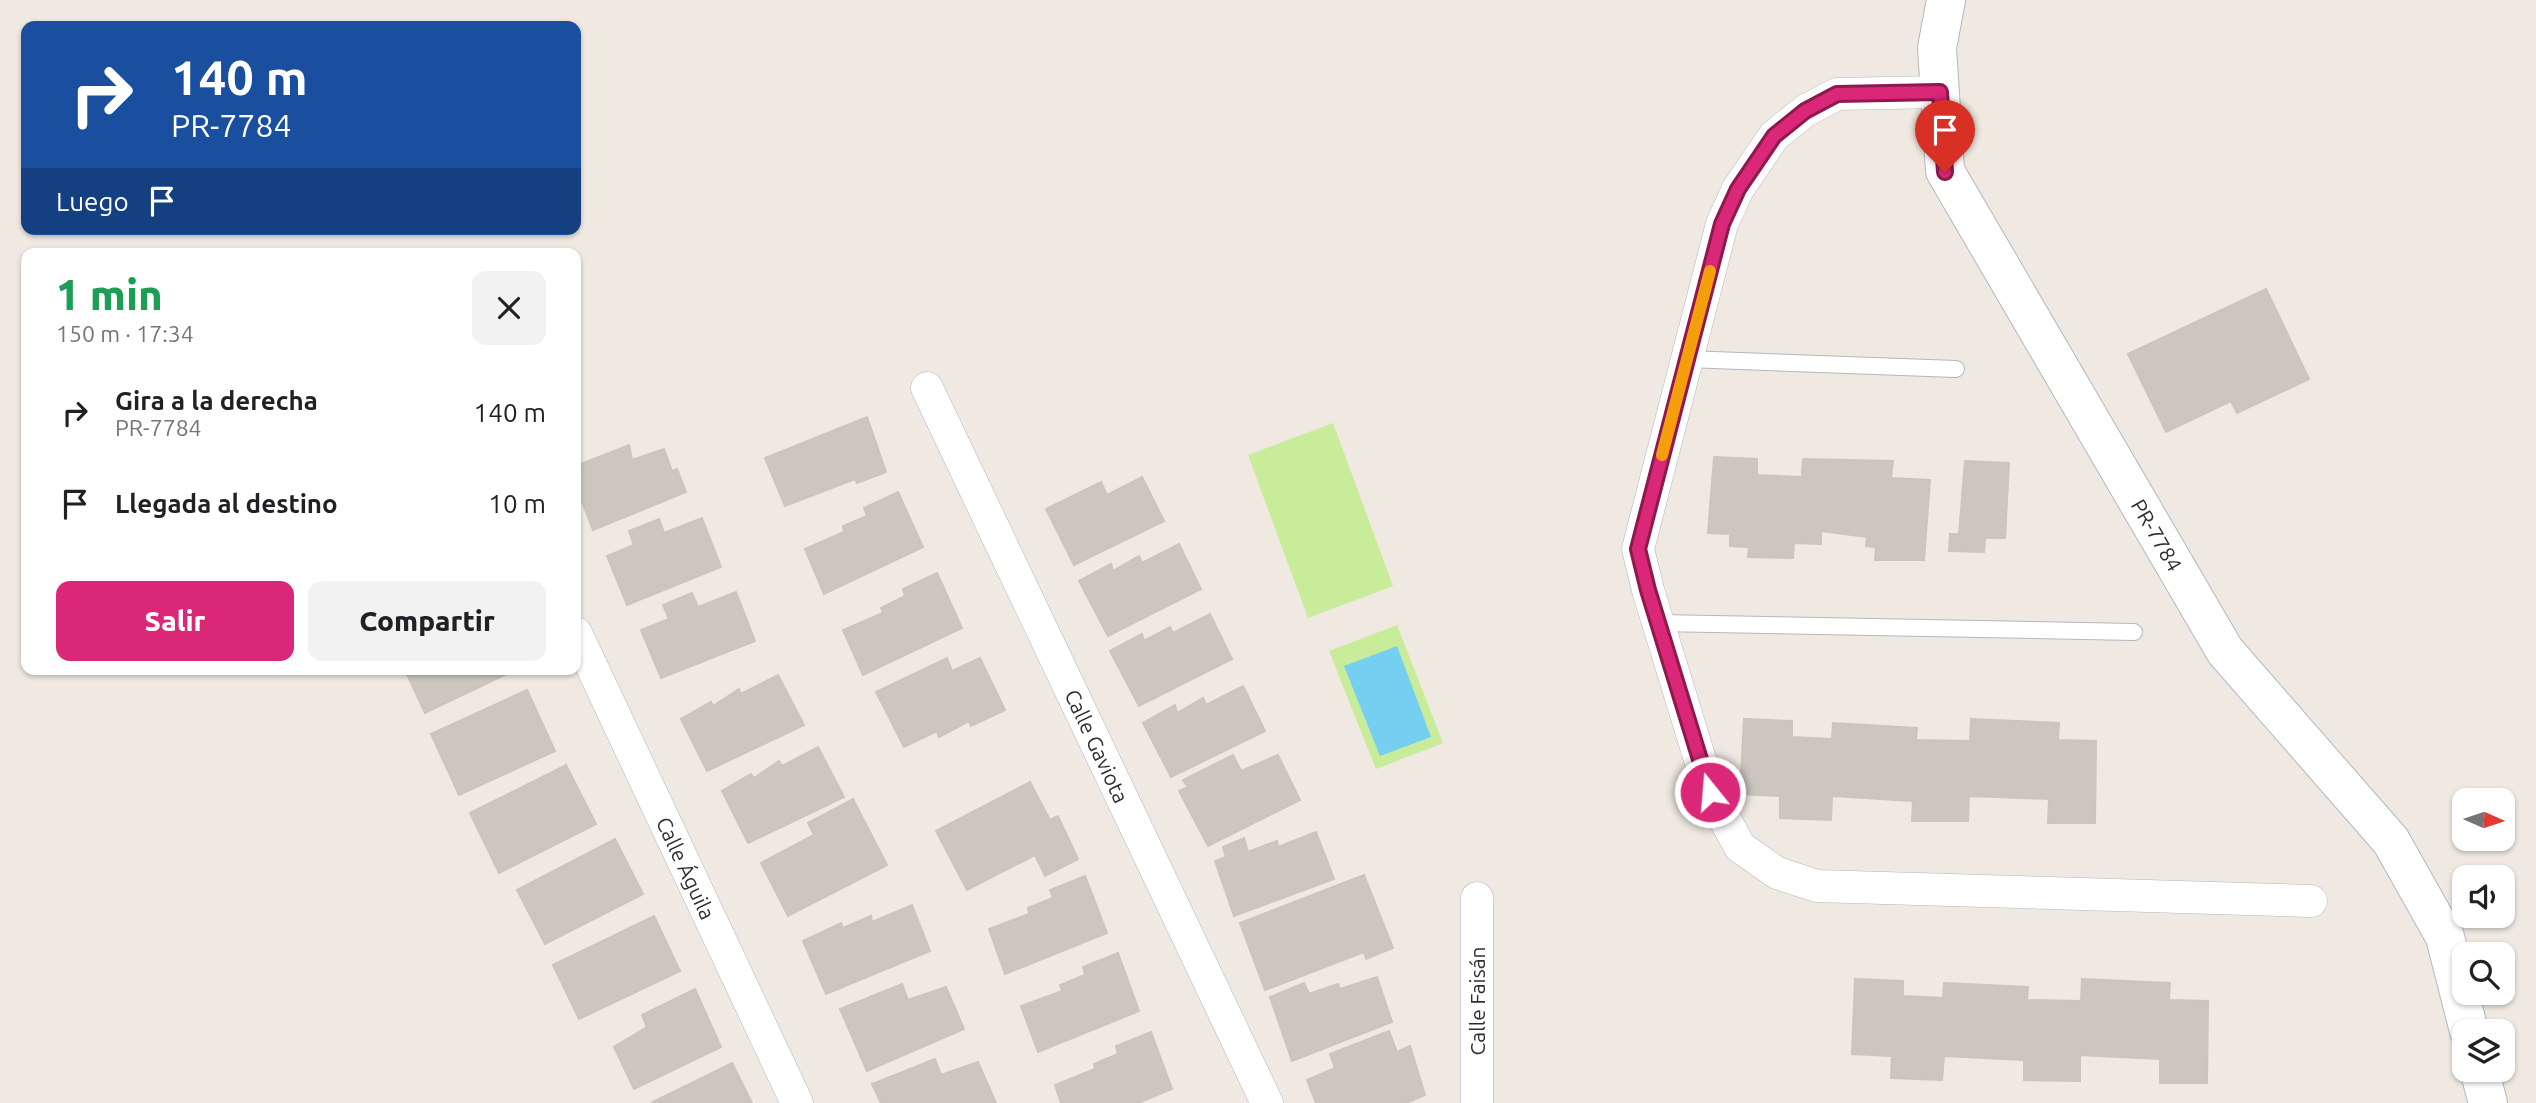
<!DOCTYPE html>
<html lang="es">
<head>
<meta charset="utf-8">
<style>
  :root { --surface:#fff; --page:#f2f2f2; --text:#202124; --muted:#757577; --accent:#db2777 }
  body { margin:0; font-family:Ubuntu,sans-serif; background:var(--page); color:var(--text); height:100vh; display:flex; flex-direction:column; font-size:26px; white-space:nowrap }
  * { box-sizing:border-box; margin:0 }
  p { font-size:23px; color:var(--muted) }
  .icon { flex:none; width:38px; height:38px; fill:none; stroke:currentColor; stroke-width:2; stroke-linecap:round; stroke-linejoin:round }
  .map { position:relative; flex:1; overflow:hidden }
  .sheet { position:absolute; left:21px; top:248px; width:560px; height:427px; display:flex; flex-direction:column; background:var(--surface); border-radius:14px; box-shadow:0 2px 5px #0004 }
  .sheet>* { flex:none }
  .top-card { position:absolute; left:21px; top:21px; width:560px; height:214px; border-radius:14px; box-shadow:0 2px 5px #0004; background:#1a4fa0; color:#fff; overflow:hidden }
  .needle { width:46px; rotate:93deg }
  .buttons { position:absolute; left:2452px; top:788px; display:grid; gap:14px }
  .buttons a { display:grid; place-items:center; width:63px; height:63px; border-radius:14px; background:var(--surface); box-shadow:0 2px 5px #0004; font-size:35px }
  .pin { position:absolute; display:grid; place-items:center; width:60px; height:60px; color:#fff; margin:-72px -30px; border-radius:50% 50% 50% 0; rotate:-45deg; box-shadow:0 0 7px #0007 }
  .pin .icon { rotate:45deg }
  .me { position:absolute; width:77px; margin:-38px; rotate:343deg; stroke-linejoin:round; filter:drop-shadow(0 0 5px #0008) }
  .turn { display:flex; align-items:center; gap:24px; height:147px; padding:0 35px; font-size:32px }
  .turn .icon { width:91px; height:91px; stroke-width:2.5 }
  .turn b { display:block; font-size:49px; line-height:60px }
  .then { display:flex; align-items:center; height:66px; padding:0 35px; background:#0003; gap:14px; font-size:26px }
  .round { display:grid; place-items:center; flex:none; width:74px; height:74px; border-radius:14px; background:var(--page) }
  .head { display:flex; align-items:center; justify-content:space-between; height:119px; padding:0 35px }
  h1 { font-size:42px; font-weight:800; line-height:52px; color:#1e9e55 }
  .action { display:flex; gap:14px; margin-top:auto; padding:14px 35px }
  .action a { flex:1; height:80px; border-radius:14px; background:var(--accent); color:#fff; font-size:28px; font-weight:800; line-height:80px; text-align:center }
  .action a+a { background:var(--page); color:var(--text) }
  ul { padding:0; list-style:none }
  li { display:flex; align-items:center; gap:21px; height:91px; padding:0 35px }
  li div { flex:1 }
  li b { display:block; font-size:26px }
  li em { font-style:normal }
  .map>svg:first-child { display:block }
  .pitch { fill:#c9ec9a }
  .water { fill:#75cff0 }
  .building { fill:#cbc7bf; stroke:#cbc5ba; stroke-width:2 }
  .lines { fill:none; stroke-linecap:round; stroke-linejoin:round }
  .lane-casing { stroke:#b4b7c1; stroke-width:18 }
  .street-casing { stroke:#b4b7c1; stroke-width:33 }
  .secondary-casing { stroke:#b4b7c1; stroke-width:40 }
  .lane { stroke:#fff; stroke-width:16 }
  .street { stroke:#fff; stroke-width:32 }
  .secondary { stroke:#fff; stroke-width:38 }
  .route-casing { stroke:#8e194d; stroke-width:18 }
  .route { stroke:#db2777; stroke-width:12 }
  .slow { stroke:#f59e0b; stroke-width:12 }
  .labels { text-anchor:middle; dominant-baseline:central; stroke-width:6; stroke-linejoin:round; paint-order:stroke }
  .street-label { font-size:21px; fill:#2e2e2e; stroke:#fff }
</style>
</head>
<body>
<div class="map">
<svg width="2536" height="1103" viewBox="0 0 2536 1103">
  <rect width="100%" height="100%" fill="#efe9e1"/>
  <g class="pitch">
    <path d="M1333 423 1393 586 1308 618 1248 455Z"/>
    <path d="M1397 625 1443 743 1376 769 1329 651Z"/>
  </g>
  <path class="water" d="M1397 646 1431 737 1380 756 1344 666Z"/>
  <g class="building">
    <path d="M2266 289 2309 379 2237 413 2231 401 2166 432 2128 354Z"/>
    <path d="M867 417 886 472 857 483 855 479 785 506 765 458Z"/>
    <path d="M629 445 632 460 664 449 672 471 677 469 686 492 593 530 576 486V466Z"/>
    <path d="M1714 457 1757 459V475L1802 477 1803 459 1893 461 1891 478 1930 480 1924 560H1875L1876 547 1866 546 1867 537 1821 531V544L1794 543 1793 558 1748 557 1749 547 1730 546V534L1708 533Z"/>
    <path d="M1965 461 2009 463 2005 538H1985L1984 552 1949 551 1950 534H1959Z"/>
    <path d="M1142 477 1164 521 1074 565 1046 509 1101 482 1107 495Z"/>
    <path d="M898 492 923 547 824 594 805 549 844 532 843 526 867 516 864 508Z"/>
    <path d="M702 518 721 567 627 605 607 556 634 545 629 531 659 519 664 533Z"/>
    <path d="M1179 544 1201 589 1108 636 1079 581 1111 564 1113 571 1139 556 1142 563Z"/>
    <path d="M937 573 962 628 863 675 843 630 883 613 881 608 905 596 903 589Z"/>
    <path d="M736 592 755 641 661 678 641 630 669 619 663 605 692 593 698 607Z"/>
    <path d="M1210 614 1232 659 1139 706 1110 651 1142 634 1144 641 1170 627 1173 633Z"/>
    <path d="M947 658 952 671 980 658 1005 710 971 726 969 721 939 737 937 731 904 747 876 692Z"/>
    <path d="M405 670H515L425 713Z"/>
    <path d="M778 675 804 725 707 771 681 719 711 702 713 706 739 689 741 694Z"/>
    <path d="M1243 686 1265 731 1171 777 1143 723 1175 705 1177 713 1203 698 1206 705Z"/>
    <path d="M527 690 555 751 459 795 431 734Z"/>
    <path d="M1744 719 1792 721V737L1832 739 1833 723 1917 728 1916 740 1970 741 1971 719 2059 723 2058 740 2096 741 2095 823H2048L2049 799 1969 796 1968 821H1912L1913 801 1832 796 1831 820 1780 818V796L1740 794Z"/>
    <path d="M818 747 844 797 748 843 722 791 751 774 754 778 779 761 782 766Z"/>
    <path d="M1233 755 1241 771 1278 755 1300 800 1208 846 1179 791 1188 787 1183 780Z"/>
    <path d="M566 765 596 824 499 873 470 813Z"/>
    <path d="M1030 782 1050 820 1058 816 1078 859 1045 876 1035 855 967 890 936 831Z"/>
    <path d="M853 799 887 865 788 916 761 863 814 835 808 823Z"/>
    <path d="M1316 832 1334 879 1234 916 1215 861 1226 857 1223 847 1244 838 1248 852 1277 841 1278 847Z"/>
    <path d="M615 839 643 894 545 944 517 890Z"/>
    <path d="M1364 875 1393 948 1366 959 1364 952 1265 990 1240 923Z"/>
    <path d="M1085 876 1107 933 1005 974 989 929 1029 914 1028 908 1053 898 1050 890Z"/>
    <path d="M912 905 930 951 826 994 803 941 841 923 843 928 871 916 872 922Z"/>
    <path d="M654 916 680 971 579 1019 553 965Z"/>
    <path d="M1118 953 1139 1011 1038 1052 1021 1006 1062 991 1060 985 1085 975 1083 967Z"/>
    <path d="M1377 977 1392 1022 1292 1061 1270 997 1304 983 1309 994 1338 984 1340 989Z"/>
    <path d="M1855 979 1903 981V996L1943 998 1944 983 2028 987 2027 1000 2081 1001 2082 979 2170 983 2169 1000 2208 1001 2207 1083H2160V1059L2080 1055V1081L2024 1080V1060L1944 1056 1942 1080 1891 1078 1892 1056 1852 1054Z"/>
    <path d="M902 984 908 1000 946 987 964 1029 867 1071 840 1009Z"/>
    <path d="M695 989 721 1047 634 1089 614 1047 647 1027 642 1015Z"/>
    <path d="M1389 1031 1397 1052 1410 1046 1425 1095 1406 1103H1316L1307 1080 1335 1068 1330 1054Z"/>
    <path d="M1151 1032 1172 1089 1138 1103H1061L1055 1085 1095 1069 1094 1064 1118 1054 1116 1046Z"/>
    <path d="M935 1059 941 1075 978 1062 996 1103H881L872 1084Z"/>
    <path d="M732 1063 752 1103H651Z"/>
  </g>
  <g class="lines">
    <g class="lane-casing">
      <g id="lane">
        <path d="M1687 359 1956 369"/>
        <path d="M1658 623 2134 632"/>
      </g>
    </g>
    <g class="street-casing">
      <g id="street">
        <path d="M1940 92 1837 94 1805 111 1774 136 1738 189 1722 224 1638 549 1648 590 1710 792 1740 847 1777 873 1817 886 2311 901"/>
        <path d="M927 388 1267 1103"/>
        <path d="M576 633 797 1103"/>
        <path d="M1477 1103V898"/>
      </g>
    </g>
    <g class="secondary-casing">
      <g id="secondary">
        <path d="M1946 0 1937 48 1945 171 2225 651 2391 841 2445 937 2469 1031"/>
        <path d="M2479 1069 2488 1103"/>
      </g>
    </g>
    <use href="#lane" class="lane"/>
    <use href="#street" class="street"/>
    <use href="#secondary" class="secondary"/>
  </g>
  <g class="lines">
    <g class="route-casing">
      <path id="route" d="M1710 792 1648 590 1638 549 1722 224 1738 189 1774 136 1805 111 1837 94 1940 92 1945 172"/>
    </g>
    <use href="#route" class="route"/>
    <path class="slow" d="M1662 455 1710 271"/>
  </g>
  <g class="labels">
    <g class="street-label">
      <text transform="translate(2157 535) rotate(60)">PR-7784</text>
      <text transform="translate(1097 746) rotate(65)">Calle Gaviota</text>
      <text transform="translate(686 868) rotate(65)">Calle Águila</text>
      <text transform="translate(1477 1001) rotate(-90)">Calle Faisán</text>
    </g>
  </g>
</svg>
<div class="buttons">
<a><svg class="needle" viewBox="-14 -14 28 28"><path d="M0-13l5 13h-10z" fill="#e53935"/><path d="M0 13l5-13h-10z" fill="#757577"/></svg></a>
<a><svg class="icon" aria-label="sound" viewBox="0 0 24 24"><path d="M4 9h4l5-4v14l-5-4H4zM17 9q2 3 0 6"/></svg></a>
<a><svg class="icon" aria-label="search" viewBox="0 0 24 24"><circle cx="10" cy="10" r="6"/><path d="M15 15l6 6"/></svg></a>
<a><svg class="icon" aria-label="layers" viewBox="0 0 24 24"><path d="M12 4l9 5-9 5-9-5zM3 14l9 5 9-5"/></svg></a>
</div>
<div class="pin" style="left:1945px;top:172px;background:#d93025"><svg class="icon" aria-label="arrive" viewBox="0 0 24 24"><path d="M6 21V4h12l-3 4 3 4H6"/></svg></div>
<svg class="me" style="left:1710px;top:792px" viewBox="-20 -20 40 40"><circle r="17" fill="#db2777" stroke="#fff" stroke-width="3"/><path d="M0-11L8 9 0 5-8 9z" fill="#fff"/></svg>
<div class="top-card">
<div class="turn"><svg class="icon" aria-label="right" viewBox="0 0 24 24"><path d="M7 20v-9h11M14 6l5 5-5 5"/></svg><div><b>140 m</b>PR-7784</div></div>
<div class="then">Luego<svg class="icon" aria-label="arrive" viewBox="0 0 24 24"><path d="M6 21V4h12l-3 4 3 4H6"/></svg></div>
</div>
<section class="sheet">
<div class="head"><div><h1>1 min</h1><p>150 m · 17:34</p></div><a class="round"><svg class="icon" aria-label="close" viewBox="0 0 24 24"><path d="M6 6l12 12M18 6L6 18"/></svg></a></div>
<ul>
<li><svg class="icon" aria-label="right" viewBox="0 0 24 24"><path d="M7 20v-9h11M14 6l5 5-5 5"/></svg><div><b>Gira a la derecha</b><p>PR-7784</p></div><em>140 m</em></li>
<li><svg class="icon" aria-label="arrive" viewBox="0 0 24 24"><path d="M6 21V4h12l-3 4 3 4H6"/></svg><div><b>Llegada al destino</b></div><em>10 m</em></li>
</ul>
<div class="action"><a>Salir</a><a>Compartir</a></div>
</section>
</div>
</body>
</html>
